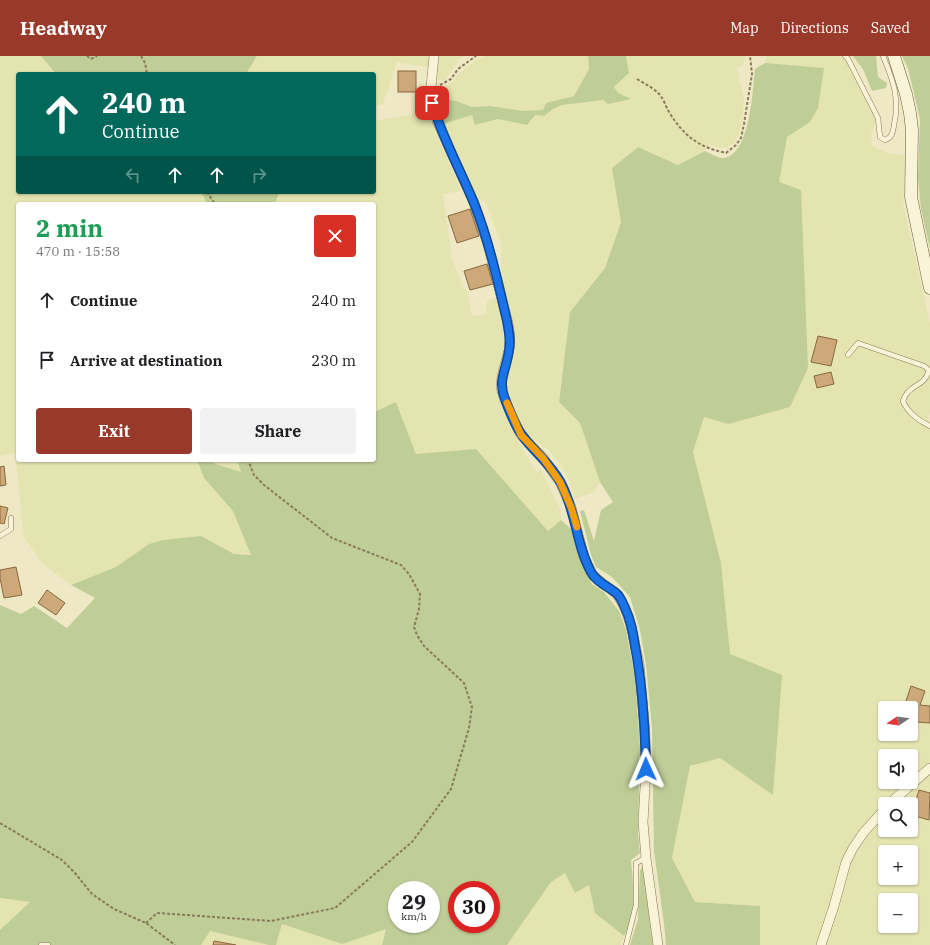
<!DOCTYPE html>
<html lang="en">
<head>
<meta charset="utf-8">
<style>
  :root { --surface:#fff; --page:#f2f2f2; --text:#202124; --muted:#757577; --accent:#993929 }
  body { margin:0; font-family:"IBM Plex Serif",serif; background:var(--page); color:var(--text); height:100vh; display:flex; flex-direction:column; font-size:15px; white-space:nowrap }
  * { box-sizing:border-box; margin:0 }
  p { font-size:13px; color:var(--muted) }
  .icon { flex:none; width:22px; height:22px; fill:none; stroke:currentColor; stroke-width:2; stroke-linecap:round; stroke-linejoin:round }
  .map { position:relative; flex:1; overflow:hidden }
  .sheet { position:absolute; left:16px; top:146px; width:360px; height:260px; display:flex; flex-direction:column; background:var(--surface); border-radius:4px; box-shadow:0 1px 3px #0004 }
  .sheet>* { flex:none }
  .banner { position:absolute; left:16px; top:16px; width:360px; height:122px; border-radius:4px; box-shadow:0 1px 3px #0004; background:#00695c; color:#fff; overflow:hidden }
  .needle { width:26px; rotate:257deg }
  .fabs { position:absolute; left:878px; top:645px; display:grid; gap:8px }
  .fabs a { display:grid; place-items:center; width:40px; height:40px; border-radius:4px; background:var(--surface); box-shadow:0 1px 3px #0004; font-size:20px }
  .speed { position:absolute; left:388px; top:825px; display:flex; gap:8px; font-size:20px; font-weight:700; text-align:center }
  .speed>* { display:grid; place-content:center; width:52px; height:52px; border-radius:50%; background:var(--surface); box-shadow:0 1px 3px #0004; line-height:1 }
  .speed small { font-size:10px; font-weight:400 }
  .speed .limit { border:6px solid #d22; background:#fff; color:#111 }
  .pin { position:absolute; display:grid; place-items:center; width:34px; height:34px; color:#fff; margin:-17px; border-radius:8px; box-shadow:0 2px 6px #0006 }
  .me { position:absolute; width:44px; margin:-22px; rotate:359deg; stroke-linejoin:round; filter:drop-shadow(0 0 3px #0008) }
  .turn { display:flex; align-items:center; gap:14px; height:84px; padding:0 20px; font-size:18px }
  .turn .icon { width:52px; height:52px; stroke-width:2.5 }
  .turn b { display:block; font-size:28px; line-height:34px }
  .lanes { display:flex; align-items:center; height:38px; padding:0 20px; background:#0003; justify-content:center; gap:20px; direction:ltr }
  .lanes .off { opacity:.35 }
  .round { display:grid; place-items:center; flex:none; width:42px; height:42px; border-radius:4px; background:var(--page) }
  .overview { display:flex; align-items:center; justify-content:space-between; height:68px; padding:0 20px }
  h1 { font-size:24px; font-weight:800; line-height:30px; color:#1e9e55 }
  .action { display:flex; gap:8px; margin-top:auto; padding:8px 20px }
  .action a { flex:1; height:46px; border-radius:4px; background:var(--accent); color:#fff; font-size:16px; font-weight:800; line-height:46px; text-align:center }
  .action a+a { background:var(--page); color:var(--text) }
  ul { padding:0; list-style:none }
  li { display:flex; align-items:center; gap:12px; height:60px; padding:0 20px }
  li div { flex:1 }
  li b { display:block; font-size:15px }
  li em { font-style:normal }
  header { display:flex; align-items:center; gap:24px; box-sizing:border-box; height:56px; padding:0 20px; background:var(--accent); color:#fff }
  header strong { font-size:19px }
  nav { display:flex; gap:22px; margin-inline-start:auto; font-size:14px }
  .map>svg:first-child { display:block }
  .farmland { fill:#e4e4b1; fill-rule:evenodd }
  .green { fill:#bfcd97; fill-rule:evenodd }
  .building { fill:#cda979; stroke:#89673f }
  .lines { fill:none; stroke-linecap:round; stroke-linejoin:round }
  .lane-casing { stroke:#897a5a; stroke-width:5.5 }
  .street-casing { stroke:#897a5a; stroke-width:10 }
  .secondary-casing { stroke:#6b5b3d; stroke-width:13 }
  .path { stroke:#897a5a; stroke-width:2; stroke-dasharray:3 2; stroke-linecap:butt }
  .lane { stroke:#f9f4d7; stroke-width:4.5 }
  .street { stroke:#f9f4d7; stroke-width:9 }
  .secondary { stroke:#f9f4d7; stroke-width:12 }
  .route-casing { stroke:#114b97; stroke-width:10 }
  .route { stroke:#1a73e8; stroke-width:7 }
  .slow { stroke:#f59e0b; stroke-width:7 }
</style>
</head>
<body>
<header>
<strong>Headway</strong>
<nav><a>Map</a><a>Directions</a><a>Saved</a></nav>
</header>
<div class="map">
<svg width="930" height="889" viewBox="0 0 930 889">
  <rect width="100%" height="100%" fill="#efe8c4"/>
  <g class="farmland">
    <path d="M0 0H41L56 18H18V136H201L207 148H18V404H197L204 422 233 454 252 499 234 498 201 480 149 488 116 511 71 529 42 507 24 481 15 397 0 400Z"/>
    <path d="M257 0H429L428 11 397 6 383 48 374 51V18H246Z"/>
    <path d="M439 0H464L459 3 452 15 444 25 436 23Z"/>
    <path d="M486 0H588L589 13 574 40 543 54 523 55 490 50 472 51 456 45 441 42 442 33 452 26 458 18 476 4Z"/>
    <path d="M626 0H745L744 8 737 13 744 42 743 57 740 75 734 87 728 91 720 92 709 89 705 95 679 109 638 91 612 112 621 166 605 211 570 256 559 345 580 367 600 426 593 437 574 443 570 426 561 409 549 395 525 376 508 338 505 329 512 304 514 293 513 266 502 230 501 187 485 144 475 146 443 68 472 59 476 69 498 63 527 69 535 59 544 60 553 53 562 49 603 44 631 43 618 37 614 31 629 17Z"/>
    <path d="M766 0H839L846 5 876 64 871 78 872 90 887 97 906 99 903 147 930 267V356L929 363 930 368V889H760V850L695 846 672 802 690 711 720 701 773 738 730 598 721 507 693 396 704 361 728 368 779 126 787 81 810 66 824 13 765 7ZM885 652H911V678H885ZM885 700H911V726H885ZM885 748H911V774H885ZM885 796H911V822H885ZM885 844H911V870H885Z"/>
    <path d="M427 56 461 135 443 138 452 203 463 231 468 238 472 260 486 258 487 244 496 242 506 284 502 307 495 327 497 336 517 383 536 416 541 414 560 454 561 464 548 475 476 393 416 398 396 346 374 356V148H275L279 136H374V65Z"/>
    <path d="M210 404H237L241 416 216 408Z"/>
    <path d="M565 817 589 828 595 857 624 880 621 889H507L551 826Z"/>
    <path d="M0 842 31 846 0 874Z"/>
    <path d="M282 868 342 888 387 872 382 889H276Z"/>
    <path d="M209 875 269 889H201Z"/>
  </g>
  <g class="green">
    <path d="M41 0H257L246 18H56Z"/>
    <path d="M588 0H626L629 17 614 31 618 37 631 43 608 48 603 44 562 49 553 53 544 60 535 59 527 69 498 63 475 69 472 59 443 68 441 42 456 45 472 51 490 50 523 55 543 54 546 47 574 40 589 13Z"/>
    <path d="M853 0H876L878 21 887 27 886 32 872 35 863 13Z"/>
    <path d="M902 0H930V193L921 153 918 121 920 63 908 12Z"/>
    <path d="M765 7 824 12 818 52 810 66 787 81 779 126 801 134 808 312 790 351 728 368 704 361 693 396 721 507 730 598 782 619 773 739 720 702 690 710 672 802 695 846 760 850V889H666L664 867 654 795 652 672 646 608 640 574 630 541 612 521 596 511 591 499 580 455 584 454 594 485 601 454 613 446 600 426 580 367 559 346 570 256 605 212 621 166 612 112 638 91 678 109 705 95C710 97 717 102 723 102 750 101 753 32 755 13Z"/>
    <path d="M201 136H279L275 148H207Z"/>
    <path d="M396 346 416 398 476 393 548 475 561 464 571 473 580 501 592 528 604 536 619 555 626 574 635 621 640 691 638 778 640 797 631 804C633 827 638 859 624 880L595 857 589 829 575 837 565 817 551 826 507 889H382L386 873 342 888 282 868 276 889H269L210 875 201 889H0V874L30 846 0 842V549L21 558 34 550 67 572 95 542 71 529 116 511 149 488 163 484 201 480 234 498 251 499 233 455 204 422 197 404H210L216 408 241 416 237 404H374V356ZM397 834H431V868H397ZM457 834H491V868H457Z"/>
    <path d="M643 811 653 889H630L638 863 640 814Z"/>
  </g>
  <g class="building">
    <rect x="398" y="15" width="18" height="21"/>
    <path d="M470 153 479 180 457 187 448 160Z"/>
    <path d="M487 208 493 228 470 234 464 215Z"/>
    <path d="M818 280 837 284 831 310 811 306Z"/>
    <path d="M831 316 834 328 817 332 814 320Z"/>
    <path d="M4 410 6 429 0 430V411Z"/>
    <path d="M0 450 8 452 4 468 0 467Z"/>
    <path d="M16 511 22 539 4 542 0 522V514Z"/>
    <path d="M47 534 65 547 56 559 38 547Z"/>
    <path d="M911 630 925 635 920 649 930 650V667L917 666V673H911V652H899L898 648H905Z"/>
    <path d="M919 734 930 737 929 764 911 759Z"/>
    <path d="M214 885 236 889H213Z"/>
  </g>
  <g class="lines">
    <g class="lane-casing">
      <g id="lane">
        <path d="M845 0 848 3 878 62 880 81 885 84C892 82 893 76 894 69 900 43 893 24 883 0"/>
        <path d="M848 299 858 287 924 310 929 314C925 329 916 327 908 336 906 338 904 342 903 345 907 356 919 365 930 370"/>
        <path d="M0 480 11 473V462"/>
        <path d="M41 889H48"/>
        <path d="M626 889 636 849V807L646 802"/>
      </g>
    </g>
    <g class="street-casing">
      <g id="street">
        <path d="M434 0 431 31 432 47 437 65 474 147 488 189 508 267 510 281 509 294 502 320 501 331 504 342 521 379 543 402 560 426 571 451 584 501 592 518 602 527 617 538 625 552 631 570 639 607 645 677 646 713 643 766 646 802 658 889"/>
        <path d="M889 748 930 712"/>
        <path d="M821 889 834 850 846 806 853 792 864 776 885 753"/>
      </g>
    </g>
    <g class="secondary-casing">
      <path id="secondary" d="M894 0 906 38 910 57 912 74 911 141 930 232"/>
    </g>
    <g class="path">
      <path d="M87 0 91 3 97 0"/>
      <path d="M141 0 145 7 147 18"/>
      <path d="M637 23C645 28 654 32 660 39 664 44 666 51 669 56 684 80 698 91 726 97L736 89 741 82 744 68 752 18 750 0"/>
      <path d="M440 29 451 23 458 13 476 0"/>
      <path d="M207 136 215 148"/>
      <path d="M0 767 62 804 75 817 92 838 114 853 146 867 175 889"/>
      <path d="M146 867 157 857 271 865 335 852 412 786 451 733 469 672 472 651 464 627 424 590 417 579 414 571 419 553 420 538 409 518 401 509 332 482 264 429 254 419 248 404"/>
    </g>
    <use href="#lane" class="lane"/>
    <use href="#street" class="street"/>
    <use href="#secondary" class="secondary"/>
  </g>
  <g class="lines">
    <g class="route-casing">
      <path id="route" d="M432 47C442 81 460 113 474 147 489 185 498 226 507 265 509 275 511 285 509 294 507 313 497 324 505 343 509 354 515 370 522 379 534 396 551 408 561 427 576 455 576 489 591 516 596 526 608 530 616 537 620 540 623 547 625 552 631 564 633 577 635 590 643 631 645 672 646 713"/>
    </g>
    <use href="#route" class="route"/>
    <path class="slow" d="M507 347 521 379 543 402 560 426 571 451 577 471"/>
  </g>
</svg>
<div class="fabs">
<a><svg class="needle" viewBox="-14 -14 28 28"><path d="M0-13l5 13h-10z" fill="#e53935"/><path d="M0 13l5-13h-10z" fill="#757577"/></svg></a>
<a><svg class="icon" aria-label="sound" viewBox="0 0 24 24"><path d="M4 9h4l5-4v14l-5-4H4zM17 9q2 3 0 6"/></svg></a>
<a><svg class="icon" aria-label="search" viewBox="0 0 24 24"><circle cx="10" cy="10" r="6"/><path d="M15 15l6 6"/></svg></a>
<a>+</a>
<a>−</a>
</div>
<div class="speed"><div>29<small>km/h</small></div><div class="limit">30</div></div>
<div class="pin" style="left:432px;top:47px;background:#d93025"><svg class="icon" aria-label="arrive" viewBox="0 0 24 24"><path d="M6 21V4h12l-3 4 3 4H6"/></svg></div>
<svg class="me" style="left:646px;top:713px" viewBox="-20 -20 40 40"><path d="M0-17L14 15 0 8-14 15z" fill="#1a73e8" stroke="#fff" stroke-width="4"/></svg>
<div class="banner">
<div class="turn"><svg class="icon" aria-label="ahead" viewBox="0 0 24 24"><path d="M12 20V5M6 11l6-6 6 6"/></svg><div><b>240 m</b>Continue</div></div>
<div class="lanes"><svg class="icon off" aria-label="left" viewBox="0 0 24 24"><path d="M17 20v-9H6M10 6l-5 5 5 5"/></svg><svg class="icon" aria-label="ahead" viewBox="0 0 24 24"><path d="M12 20V5M6 11l6-6 6 6"/></svg><svg class="icon" aria-label="ahead" viewBox="0 0 24 24"><path d="M12 20V5M6 11l6-6 6 6"/></svg><svg class="icon off" aria-label="right" viewBox="0 0 24 24"><path d="M7 20v-9h11M14 6l5 5-5 5"/></svg></div>
</div>
<section class="sheet">
<div class="overview"><div><h1>2 min</h1><p>470 m · 15:58</p></div><a class="round" style="background:#d93025;color:#fff"><svg class="icon" aria-label="close" viewBox="0 0 24 24"><path d="M6 6l12 12M18 6L6 18"/></svg></a></div>
<ul>
<li><svg class="icon" aria-label="ahead" viewBox="0 0 24 24"><path d="M12 20V5M6 11l6-6 6 6"/></svg><div><b>Continue</b></div><em>240 m</em></li>
<li><svg class="icon" aria-label="arrive" viewBox="0 0 24 24"><path d="M6 21V4h12l-3 4 3 4H6"/></svg><div><b>Arrive at destination</b></div><em>230 m</em></li>
</ul>
<div class="action"><a>Exit</a><a>Share</a></div>
</section>
</div>
</body>
</html>
